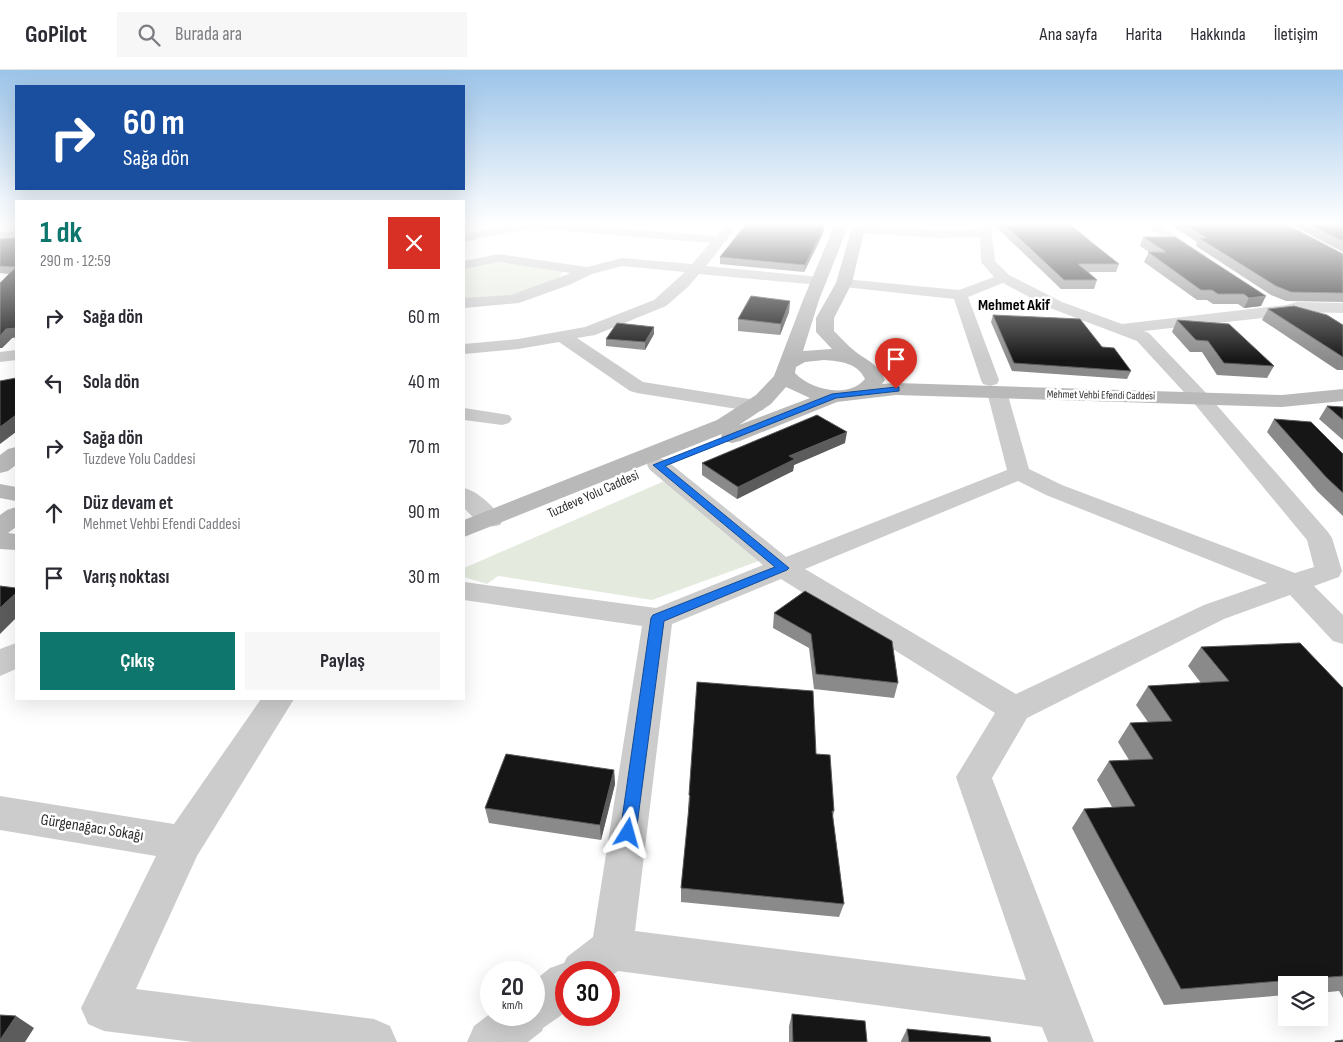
<!DOCTYPE html>
<html lang="tr">
<head>
<meta charset="utf-8">
<style>
  :root { --surface:#fff; --page:#f7f7f7; --text:#2b2b33; --muted:#7c7c81; --line:#e1e1e2; --accent:#0f766e }
  body { margin:0; font-family:"Sofia Sans Condensed",sans-serif; background:var(--page); color:var(--text); height:100vh; display:flex; flex-direction:column; font-size:19px; white-space:nowrap }
  * { box-sizing:border-box; margin:0 }
  p { font-size:16px; color:var(--muted) }
  .icon { flex:none; width:28px; height:28px; fill:none; stroke:currentColor; stroke-width:2; stroke-linecap:round; stroke-linejoin:round }
  .map { position:relative; flex:1; overflow:hidden }
  .panel { position:absolute; left:15px; top:130px; width:450px; height:500px; display:flex; flex-direction:column; background:var(--surface); border-radius:0px; box-shadow:0 5px 20px #0002 }
  .panel>* { flex:none }
  .banner { position:absolute; left:15px; top:15px; width:450px; height:105px; border-radius:0px; box-shadow:0 5px 20px #0002; background:#1a4fa0; color:#fff; overflow:hidden }
  .fabs { position:absolute; left:1278px; top:906px; display:grid; gap:10px }
  .fabs a { display:grid; place-items:center; width:50px; height:50px; border-radius:0px; background:var(--surface); box-shadow:0 5px 20px #0002; font-size:25px }
  .speed { position:absolute; left:480px; top:891px; display:flex; gap:10px; font-size:25px; font-weight:700; text-align:center }
  .speed>* { display:grid; place-content:center; width:65px; height:65px; border-radius:50%; background:var(--surface); box-shadow:0 5px 20px #0002; line-height:1 }
  .speed small { font-size:12px; font-weight:400 }
  .speed .limit { border:8px solid #d22; background:#fff; color:#111 }
  .pin { position:absolute; display:grid; place-items:center; width:42px; height:42px; color:#fff; margin:-51px -21px; border-radius:50% 50% 50% 0; rotate:-45deg; box-shadow:0 0 5px #0007 }
  .pin .icon { rotate:45deg }
  .me { position:absolute; width:55px; margin:-28px; rotate:8deg; stroke-linejoin:round; filter:drop-shadow(0 0 4px #0008) }
  .turn { display:flex; align-items:center; gap:18px; height:105px; padding:0 25px; font-size:22px }
  .turn .icon { width:65px; height:65px; stroke-width:2.5 }
  .turn b { display:block; font-size:35px; line-height:42px }
  .round { display:grid; place-items:center; flex:none; width:52px; height:52px; border-radius:0px; background:var(--page) }
  .overview { display:flex; align-items:center; justify-content:space-between; height:85px; padding:0 25px }
  h1 { font-size:30px; font-weight:700; line-height:38px; color:var(--accent) }
  .button { display:flex; gap:10px; margin-top:auto; padding:10px 25px }
  .button a { flex:1; height:58px; border-radius:0px; background:var(--accent); color:#fff; font-size:20px; font-weight:700; line-height:58px; text-align:center }
  .button a+a { background:var(--page); color:var(--text) }
  ul { padding:0; list-style:none }
  li { display:flex; align-items:center; gap:15px; height:65px; padding:0 25px }
  li div { flex:1 }
  li b { display:block; font-size:19px }
  li em { font-style:normal }
  header { display:flex; align-items:center; gap:30px; box-sizing:border-box; height:70px; padding:0 25px; background:var(--surface); border-bottom:1px solid var(--line) }
  header strong { font-size:24px }
  nav { display:flex; gap:28px; margin-inline-start:auto; font-size:18px }
  .search { width:350px; height:45px; background:var(--page); display:flex; align-items:center; gap:12px; box-sizing:border-box; padding:0 18px; border-radius:0px; color:var(--muted); font-size:19px }
  .map>svg:first-child { display:block }
  .green { fill:#e4ebde }
  .lines { fill:none; stroke-linecap:round; stroke-linejoin:round }
  .street { fill:#ccc; fill-rule:evenodd }
  .secondary { fill:#b9b9b9; fill-rule:evenodd }
  .wall { fill:#8a8a8a }
  .shaded-wall { fill:#5c5c5c }
  .building { fill:#161616; stroke:#5c5c5c }
  .route { fill:#1a73e8; stroke:#114b97 }
  .labels { text-anchor:middle; dominant-baseline:central; stroke-width:5; stroke-linejoin:round; paint-order:stroke }
  .far-street-label { font-size:11px; fill:#2f2f2f; stroke:#fff }
  .street-label { font-size:14px; fill:#2f2f2f; stroke:#fff }
  .far-district-label { font-size:16px; font-weight:bold; fill:#000; stroke:#fff }
  .near-street-label { font-size:16px; fill:#2f2f2f; stroke:#fff }
</style>
</head>
<body>
<header>
<strong>GoPilot</strong>
<div class="search"><svg class="icon" aria-label="search" viewBox="0 0 24 24"><circle cx="10" cy="10" r="6"/><path d="M15 15l6 6"/></svg>Burada ara</div>
<nav><a>Ana sayfa</a><a>Harita</a><a>Hakkında</a><a>İletişim</a></nav>
</header>
<div class="map">
<svg width="1343" height="972" viewBox="0 0 1343 972">
  <rect width="100%" height="100%" fill="#fff"/>
  <g class="green">
    <path d="M491 192 564 200 556 213 507 228 464 231V198Z"/>
    <path d="M669 409 759 491 652 530 498 506 487 514 464 507V498Z"/>
  </g>
  <g class="lines">
    <g class="street">
      <path d="M0 154H8L0 159Z"/>
      <path d="M513 154H570L716 166 727 154H739L706 196 820 207 825 208 827 211 825 214 820 215 699 204 689 216 666 236 595 265 577 268 643 312 756 330 763 332 766 336 763 340 756 342 637 323 630 321 559 272 518 279 464 284V274L518 269 585 257 654 230 685 202 622 196 592 204 569 215 519 233 464 238V228L511 225 571 203 498 192 464 199V191L498 184 587 197 622 188 692 194 710 173 530 158 464 172V164Z"/>
      <path d="M979 154H991L995 191 1009 205 1062 232 1122 254 1286 235 1297 232 1343 233V243L1299 242 1289 245 1144 261 1149 263 1207 324 1328 462 1332 468 1342 501 1339 507 1314 516 1343 545V574L1333 571 1290 525 1224 549 1027 648 992 708 1094 972H1048L1042 957 618 901 609 908V902H566V942L543 958 542 961 528 972H467L474 956 491 943V945H534V911L550 898 564 893 567 887 593 867 642 556 464 530V512L656 538 763 495 650 400 647 395 650 390 658 388 666 390 786 487 1007 400 987 322 990 318 997 316 1004 318 1007 322 1029 399 1062 415 1295 503 1314 497 1307 470 1193 332 1137 271 1050 238 1003 213 968 227 999 310 997 314 990 316 983 314 981 310 954 229 844 217 839 216 837 213 839 210 844 209 959 220 994 207 981 192 980 167 938 168 859 163 853 159 859 155 938 160 979 159ZM1018 411 1046 425 1267 513 1204 535 1016 624 805 499ZM781 509 995 643 956 707 1026 910 635 861 672 554Z"/>
      <path d="M1144 154H1158L1206 186 1204 189H1194Z"/>
      <path d="M16 280V290L0 292V282Z"/>
      <path d="M464 338 509 345 512 349 509 353 502 355 464 350Z"/>
      <path d="M464 418C478 421 495 438 503 450L500 455C483 460 475 449 464 438Z"/>
      <path d="M16 573V599L0 606V579Z"/>
      <path d="M261 629H294L197 786 136 919 374 949 390 956 397 972H193L104 961 88 954 81 938 156 786 0 760V726L174 754Z"/>
    </g>
    <g class="secondary">
      <path d="M835 154H849L819 230 803 281 832 279 816 262V248L836 213 853 154H866L852 213 834 248V261C842 269 851 279 860 285 872 293 879 296 885 310L882 314 896 313 1282 325 1343 319V331L1282 337 896 325 837 332 740 371 732 373 724 371 721 366 722 364 464 467V450L717 350 756 325 774 306 803 230ZM824 290C840 291 858 293 865 309 848 329 811 320 795 303L796 297 805 292ZM786 317 810 328 739 355 771 334Z"/>
      <path d="M16 161V169L0 170V162Z"/>
      <path d="M16 377V395L8 401 0 403V385L8 379Z"/>
      <path d="M0 414 16 417V431L0 428Z"/>
      <path d="M16 437V457L8 463 16 464V480L0 479V445L7 440Z"/>
    </g>
  </g>
  <g class="wall">
    <path d="M826 154 824 158 823 164 804 202 720 194V187Z"/>
    <path d="M993 154H1070L1090 171 1119 194 1116 202H1089L1097 210 1094 219H1061Z"/>
    <path d="M1170 154H1286L1343 184V232L1286 231 1271 225 1196 176 1197 172Z"/>
    <path d="M1290 154H1343V182Z"/>
    <path d="M1143 167H1175L1261 236 1244 238 1238 234H1213L1207 230H1197L1144 192 1149 182 1140 176Z"/>
    <path d="M15 168 16 267 12 268 2 278 9 204 0 203V169Z"/>
    <path d="M790 231 789 242 780 265 738 261V249Z"/>
    <path d="M1268 239 1343 255V300H1337L1262 250Z"/>
    <path d="M993 245 1131 301 1127 309 1012 301 991 252Z"/>
    <path d="M1177 250 1274 296 1267 308 1217 305 1202 282H1190L1172 262Z"/>
    <path d="M654 257V264L645 280 606 276V269Z"/>
    <path d="M1327 336 1343 337V370L1319 349Z"/>
    <path d="M1274 349 1343 384V446L1317 421 1267 362Z"/>
    <path d="M845 373 794 395 793 401 737 429 702 405V393Z"/>
    <path d="M774 543 898 613 894 628 814 619 809 578 773 558Z"/>
    <path d="M1201 577 1343 618V928L1339 921 1319 923V915H1286V925L1164 935 1072 758 1084 739 1112 737 1097 710 1109 691 1129 690 1118 672 1130 653 1148 652 1136 635 1148 616 1201 613 1188 596Z"/>
    <path d="M816 684 834 741 833 747 844 834 839 847 681 832V818L689 740H688L689 725Z"/>
    <path d="M614 700 615 714 601 770 489 753 485 738Z"/>
    <path d="M792 944 867 972H789V956Z"/>
    <path d="M907 959 991 972H901V971Z"/>
  </g>
  <g class="shaded-wall">
    <path d="M823 154H826L822 162 824 158 823 164 804 202 805 195Z"/>
    <path d="M1266 226 1261 236 1244 238 1249 228Z"/>
    <path d="M790 231 789 242 780 265 781 254Z"/>
    <path d="M654 257V264L645 280V272Z"/>
    <path d="M16 258V267L12 268 2 278H0V266L6 259Z"/>
    <path d="M16 345V362L0 374V357Z"/>
    <path d="M847 362 845 373 794 395 793 401 737 429 738 417 789 386Z"/>
    <path d="M16 523V548L0 564V538Z"/>
    <path d="M614 700 615 714 601 770 600 755Z"/>
    <path d="M16 946 34 958 25 972H0V970Z"/>
  </g>
  <g class="building">
    <path d="M746 154H823L822 158H824L805 195 720 187Z"/>
    <path d="M1004 154H1070L1090 171 1119 194H1078L1097 210H1064Z"/>
    <path d="M1185 154H1286L1343 184V223L1291 222 1276 216 1199 168H1207Z"/>
    <path d="M1309 154H1343V171Z"/>
    <path d="M16 165V258L6 259 0 266V213L16 197 0 196V169L15 168Z"/>
    <path d="M1143 167H1175L1266 226 1249 228 1244 224H1218L1212 220H1201L1148 182H1166Z"/>
    <path d="M751 226 790 231 781 254 738 249Z"/>
    <path d="M1294 236 1327 245 1343 255V287L1268 239Z"/>
    <path d="M993 245 1080 249 1102 277 1114 278 1131 301 1014 293Z"/>
    <path d="M1177 250 1229 254 1274 296 1224 293 1208 271 1196 270Z"/>
    <path d="M617 253 654 257 645 272 606 269Z"/>
    <path d="M16 308V345L0 357V311Z"/>
    <path d="M1327 336 1343 337V350Z"/>
    <path d="M817 345 847 362 789 386 795 389 738 417 702 393Z"/>
    <path d="M1274 349 1311 352 1343 384V423L1326 407Z"/>
    <path d="M0 516 16 518V523L0 538Z"/>
    <path d="M805 521 892 571 898 613 816 604 811 564 774 543Z"/>
    <path d="M1300 573 1343 618V906L1181 919 1084 739 1135 736 1109 691 1153 689 1130 653 1172 651 1148 616 1229 611 1201 577Z"/>
    <path d="M697 612 813 621 816 684 830 685 834 741H832L844 834 681 818 690 726 689 725Z"/>
    <path d="M506 684 614 700 600 755 485 738Z"/>
    <path d="M792 944 865 951 867 972H793Z"/>
    <path d="M0 945 16 946 0 970Z"/>
    <path d="M907 959 990 967 991 972H909Z"/>
    <path d="M1343 970V972H1335V971Z"/>
  </g>
  <linearGradient id="sky" x2="0" y2="1"><stop stop-color="#9cc4e9"/><stop offset="0.53" stop-color="#fff"/><stop offset="1" stop-color="#fff" stop-opacity="0"/></linearGradient>
  <rect width="1343" height="290" fill="url(#sky)"/>
  <path class="route" d="M896 317H899V321L836 328 665 396 789 498 787 500 664 551 636 763 634 768 628 770 622 768 620 763 651 548 653 545 775 497 653 395 832 324Z"/>
  <g class="labels">
    <g class="far-street-label">
      <text transform="translate(1101 325) rotate(1)">Mehmet Vehbi Efendi Caddesi</text>
    </g>
    <g class="street-label">
      <text transform="translate(593 424) rotate(-24)">Tuzdeve Yolu Caddesi</text>
    </g>
    <g class="far-district-label">
      <text x="1014" y="235">Mehmet Akif</text>
    </g>
    <g class="near-street-label">
      <text transform="translate(92 758) rotate(9)">Gürgenağacı Sokağı</text>
    </g>
  </g>
</svg>
<div class="fabs">
<a><svg class="icon" aria-label="layers" viewBox="0 0 24 24"><path d="M12 4l9 5-9 5-9-5zM3 14l9 5 9-5"/></svg></a>
</div>
<div class="speed"><div>20<small>km/h</small></div><div class="limit">30</div></div>
<div class="pin" style="left:896px;top:319px;background:#d93025"><svg class="icon" aria-label="arrive" viewBox="0 0 24 24"><path d="M6 21V4h12l-3 4 3 4H6"/></svg></div>
<svg class="me" style="left:628px;top:763px" viewBox="-20 -20 40 40"><path d="M0-17L14 15 0 8-14 15z" fill="#1a73e8" stroke="#fff" stroke-width="4"/></svg>
<div class="banner">
<div class="turn"><svg class="icon" aria-label="right" viewBox="0 0 24 24"><path d="M7 20v-9h11M14 6l5 5-5 5"/></svg><div><b>60 m</b>Sağa dön</div></div>
</div>
<section class="panel">
<div class="overview"><div><h1>1 dk</h1><p>290 m · 12:59</p></div><a class="round" style="background:#d93025;color:#fff"><svg class="icon" aria-label="close" viewBox="0 0 24 24"><path d="M6 6l12 12M18 6L6 18"/></svg></a></div>
<ul>
<li><svg class="icon" aria-label="right" viewBox="0 0 24 24"><path d="M7 20v-9h11M14 6l5 5-5 5"/></svg><div><b>Sağa dön</b></div><em>60 m</em></li>
<li><svg class="icon" aria-label="left" viewBox="0 0 24 24"><path d="M17 20v-9H6M10 6l-5 5 5 5"/></svg><div><b>Sola dön</b></div><em>40 m</em></li>
<li><svg class="icon" aria-label="right" viewBox="0 0 24 24"><path d="M7 20v-9h11M14 6l5 5-5 5"/></svg><div><b>Sağa dön</b><p>Tuzdeve Yolu Caddesi</p></div><em>70 m</em></li>
<li><svg class="icon" aria-label="ahead" viewBox="0 0 24 24"><path d="M12 20V5M6 11l6-6 6 6"/></svg><div><b>Düz devam et</b><p>Mehmet Vehbi Efendi Caddesi</p></div><em>90 m</em></li>
<li><svg class="icon" aria-label="arrive" viewBox="0 0 24 24"><path d="M6 21V4h12l-3 4 3 4H6"/></svg><div><b>Varış noktası</b></div><em>30 m</em></li>
</ul>
<div class="button"><a>Çıkış</a><a>Paylaş</a></div>
</section>
</div>
</body>
</html>
